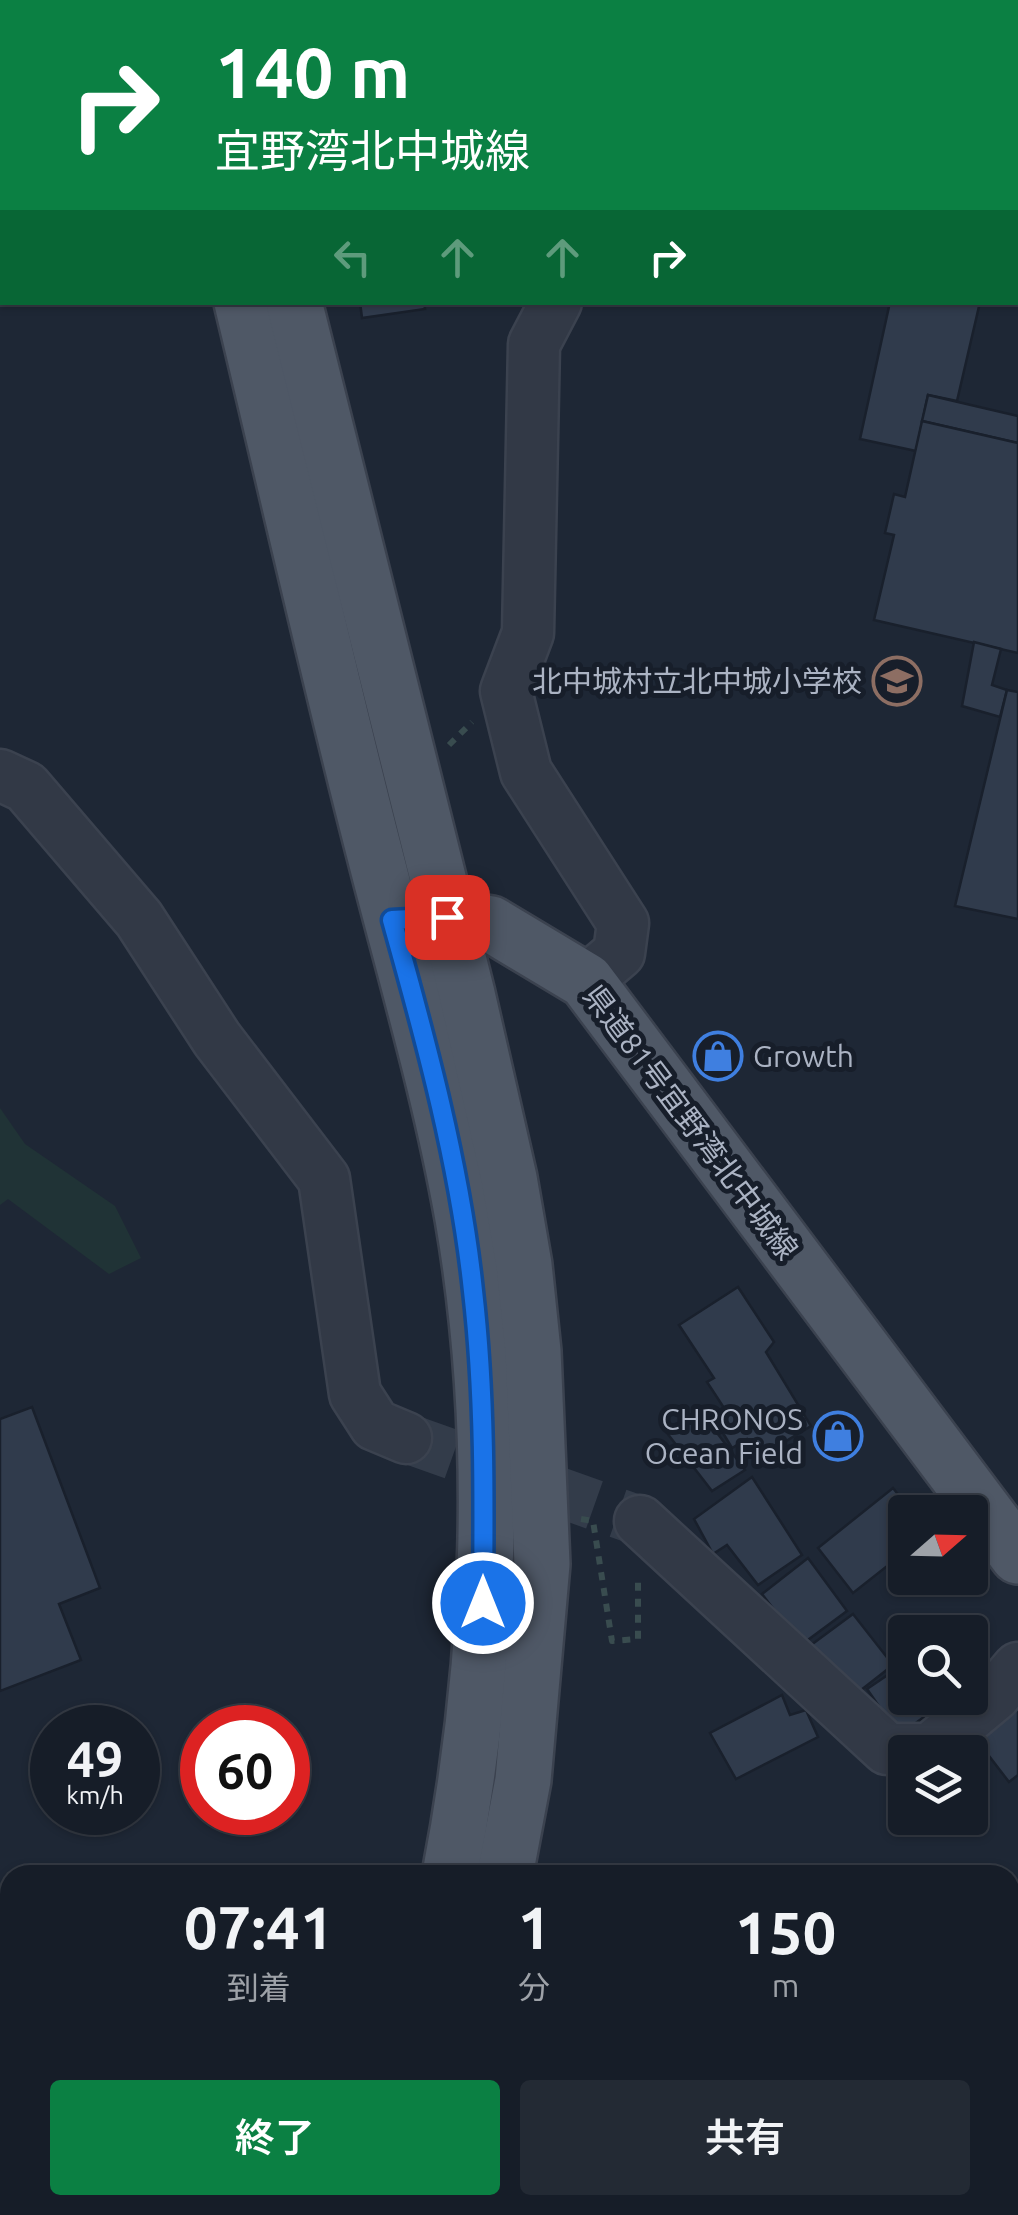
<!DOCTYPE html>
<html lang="ja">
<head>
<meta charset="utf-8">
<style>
  :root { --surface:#161d28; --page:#232a34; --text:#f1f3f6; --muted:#9ea2a8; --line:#353b45; --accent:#0b8043 }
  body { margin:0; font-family:Ubuntu,"Noto Sans JP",sans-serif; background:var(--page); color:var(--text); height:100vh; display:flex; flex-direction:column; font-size:38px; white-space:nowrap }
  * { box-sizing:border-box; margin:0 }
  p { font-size:32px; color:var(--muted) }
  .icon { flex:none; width:55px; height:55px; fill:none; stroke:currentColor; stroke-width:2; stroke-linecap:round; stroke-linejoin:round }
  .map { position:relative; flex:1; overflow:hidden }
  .details { position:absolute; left:0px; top:1865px; width:1020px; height:350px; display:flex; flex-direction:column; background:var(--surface); border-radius:30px 30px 0 0; box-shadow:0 2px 8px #0004,0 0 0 2px var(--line) }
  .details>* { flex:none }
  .guide { position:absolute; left:0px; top:0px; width:1020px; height:305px; box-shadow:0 2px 8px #0004,0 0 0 2px var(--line); background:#0b8043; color:#fff; overflow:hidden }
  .needle { width:65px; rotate:70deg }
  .tools { position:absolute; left:888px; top:1495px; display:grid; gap:20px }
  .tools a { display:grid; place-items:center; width:100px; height:100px; border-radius:10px; background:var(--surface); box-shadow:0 2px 8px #0004,0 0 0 2px var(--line); font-size:50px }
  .speed { position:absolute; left:30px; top:1705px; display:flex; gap:20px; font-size:50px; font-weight:700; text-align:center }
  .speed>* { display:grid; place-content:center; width:130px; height:130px; border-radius:50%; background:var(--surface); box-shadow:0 2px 8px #0004,0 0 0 2px var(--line); line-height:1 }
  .speed small { font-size:25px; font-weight:400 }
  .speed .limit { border:15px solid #d22; background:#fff; color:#111 }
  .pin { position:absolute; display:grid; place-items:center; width:85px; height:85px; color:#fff; margin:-42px; border-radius:20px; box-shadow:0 5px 15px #0006 }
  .me { position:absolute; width:110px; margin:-55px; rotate:0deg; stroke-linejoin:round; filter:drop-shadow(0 0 8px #0008) }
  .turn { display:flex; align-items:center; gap:35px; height:210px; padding:0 50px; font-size:45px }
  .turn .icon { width:130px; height:130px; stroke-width:2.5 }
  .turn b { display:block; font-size:70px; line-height:85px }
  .lanes { display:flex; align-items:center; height:95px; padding:0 50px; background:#0003; justify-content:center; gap:50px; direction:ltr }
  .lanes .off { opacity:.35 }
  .eta { display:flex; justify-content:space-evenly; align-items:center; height:170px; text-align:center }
  .eta b { font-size:60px; font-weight:600; line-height:70px }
  .cta { display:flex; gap:20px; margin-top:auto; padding:20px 50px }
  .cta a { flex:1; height:115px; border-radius:10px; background:var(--accent); color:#fff; font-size:40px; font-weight:600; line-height:115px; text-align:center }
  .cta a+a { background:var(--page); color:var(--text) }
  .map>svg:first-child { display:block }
  .green { fill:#203336 }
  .building { fill:#303b4c; stroke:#19202c; stroke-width:2.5 }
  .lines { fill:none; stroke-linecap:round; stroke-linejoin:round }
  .minor-tunnel { stroke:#333c4a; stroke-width:50; stroke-dasharray:50 25; stroke-linecap:butt }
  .minor-casing { stroke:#3b424f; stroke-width:55 }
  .major-casing { stroke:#3b424f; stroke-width:60 }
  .path { stroke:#394c4f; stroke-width:6; stroke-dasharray:8 8; stroke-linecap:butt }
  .minor { stroke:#323946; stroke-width:50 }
  .major { stroke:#4f5866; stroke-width:55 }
  .route-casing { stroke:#114b97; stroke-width:25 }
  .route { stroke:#1a73e8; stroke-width:18 }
  .labels { text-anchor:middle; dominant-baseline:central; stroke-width:10; stroke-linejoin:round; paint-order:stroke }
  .poi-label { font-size:30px; fill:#abb3c3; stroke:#171e2a; text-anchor:end }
  .street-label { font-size:30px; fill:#abb3c3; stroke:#171e2a }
</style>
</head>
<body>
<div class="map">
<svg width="1018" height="2215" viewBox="0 0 1018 2215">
  <rect width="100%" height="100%" fill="#1e2735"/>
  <g class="green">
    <path d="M0 1108 25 1144 115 1206 141 1258 109 1274 8 1199 0 1205Z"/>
    <path d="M10 2010V2205H240V2215H159L152 2208 144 2215H0V2012Z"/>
  </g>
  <g class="building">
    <path d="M355 0H547L548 2H357Z"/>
    <path d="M360 302H424L425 309 362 318Z"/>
    <path d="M890 302H980L957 401 928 395 916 451 860 439Z"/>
    <path d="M928 395 1018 416V443L922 421Z"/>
    <path d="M922 421 1018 443V653L874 620 894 535 885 533 894 494 905 497Z"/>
    <path d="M974 642 1001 649 992 685 1007 690 1000 717 962 706Z"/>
    <path d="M1007 690 1018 692V919L955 906Z"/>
    <path d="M738 1287 774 1342 766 1352 811 1426 758 1458 747 1439 732 1448 717 1423 726 1411 707 1382 714 1378 679 1325Z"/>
    <path d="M32 1407 100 1588 59 1604 81 1660 0 1691V1419Z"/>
    <path d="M699 1409 745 1470 712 1491 667 1433Z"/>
    <path d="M752 1477 802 1555 758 1585 727 1545 713 1554 694 1519Z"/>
    <path d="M893 1488 912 1512H905V1552L853 1593 818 1548Z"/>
    <path d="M808 1558 847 1611 801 1645 762 1594Z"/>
    <path d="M853 1614 893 1665 847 1701 807 1648Z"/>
    <path d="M904 1664 905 1698H927L935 1709 899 1735 867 1689Z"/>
    <path d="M782 1695 790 1715 806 1710 818 1737 736 1779 710 1733Z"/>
    <path d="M1018 1706V1775L1009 1782 976 1739Z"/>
  </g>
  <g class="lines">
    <path class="minor-tunnel" d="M406 1438 640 1521"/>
    <g class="minor-casing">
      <g id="minor">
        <path d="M950 2 954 0"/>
        <path d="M0 253H2"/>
        <path d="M556 302 534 344 528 633 506 691 526 772 623 923 619 953 586 981"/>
        <path d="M0 775 26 787 139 919 217 1039 324 1179 355 1394 375 1425 406 1438"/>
        <path d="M640 1521 887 1749H930L995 1695 1018 1668"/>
        <path d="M1010 2084 1018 2077"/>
        <path d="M642 2215 659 2205"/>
      </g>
    </g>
    <g class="major-casing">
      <g id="major">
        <path d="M170 0 171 2"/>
        <path d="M223 0 224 2"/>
        <path d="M242 302C286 485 327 669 374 851 405 973 441 1094 463 1218 500 1434 491 1661 450 1875"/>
        <path d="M294 302 467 994 509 1178 524 1265 533 1351 542 1564 523 1780 505 1875"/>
        <path d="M415 919 447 917 491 924 586 981 1018 1556"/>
        <path d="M346 2215 350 2205"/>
        <path d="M405 2215 409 2205"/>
      </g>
    </g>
    <g class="path">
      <path d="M449 745 472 722"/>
      <path d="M581 1519 593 1521 612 1641 638 1639V1575"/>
    </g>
    <use href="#minor" class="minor"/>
    <use href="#major" class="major"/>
  </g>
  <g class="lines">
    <g class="route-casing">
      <path id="route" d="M447 917 392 920C426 1041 460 1166 473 1291 485 1395 484 1499 483 1603"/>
    </g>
    <use href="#route" class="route"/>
  </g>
  <defs>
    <g id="school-ring" transform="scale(2.5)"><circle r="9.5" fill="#171e2a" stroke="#8d6e63" stroke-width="1.5"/><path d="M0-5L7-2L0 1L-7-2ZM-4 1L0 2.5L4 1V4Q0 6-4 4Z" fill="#8d6e63"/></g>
    <g id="shop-ring" transform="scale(2.5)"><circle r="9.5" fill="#171e2a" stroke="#3f7fe0" stroke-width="1.5"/><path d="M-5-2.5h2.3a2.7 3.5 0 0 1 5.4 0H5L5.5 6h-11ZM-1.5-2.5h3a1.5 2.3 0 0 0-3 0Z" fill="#3f7fe0"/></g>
  </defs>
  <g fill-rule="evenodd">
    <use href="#school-ring" x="897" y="681"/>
    <use href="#shop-ring" x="718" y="1056"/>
    <use href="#shop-ring" x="838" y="1436"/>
  </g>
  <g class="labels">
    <g class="poi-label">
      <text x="862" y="681">北中城村立北中城小学校</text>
      <text x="753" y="1056" text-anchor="start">Growth</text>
      <text x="803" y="1419">CHRONOS<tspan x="803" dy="34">Ocean Field</tspan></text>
    </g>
    <g class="street-label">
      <text transform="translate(691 1122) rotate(53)">県道81号宜野湾北中城線</text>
    </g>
  </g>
</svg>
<div class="tools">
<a><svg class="needle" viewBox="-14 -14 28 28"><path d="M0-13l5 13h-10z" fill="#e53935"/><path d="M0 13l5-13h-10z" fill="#9ea2a8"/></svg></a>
<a><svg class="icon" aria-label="search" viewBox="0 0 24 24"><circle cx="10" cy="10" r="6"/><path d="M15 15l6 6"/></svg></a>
<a><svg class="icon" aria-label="layers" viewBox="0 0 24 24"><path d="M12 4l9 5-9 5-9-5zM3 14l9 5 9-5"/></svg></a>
</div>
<div class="speed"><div>49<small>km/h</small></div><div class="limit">60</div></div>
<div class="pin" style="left:447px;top:917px;background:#d93025"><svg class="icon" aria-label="arrive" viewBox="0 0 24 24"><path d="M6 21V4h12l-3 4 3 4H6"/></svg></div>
<svg class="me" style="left:483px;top:1603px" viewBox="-20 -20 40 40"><circle r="17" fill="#1a73e8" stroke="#fff" stroke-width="3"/><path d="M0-11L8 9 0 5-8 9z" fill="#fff"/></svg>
<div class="guide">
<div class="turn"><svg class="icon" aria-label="right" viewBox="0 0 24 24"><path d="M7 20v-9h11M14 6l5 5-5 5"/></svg><div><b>140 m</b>宜野湾北中城線</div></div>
<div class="lanes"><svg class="icon off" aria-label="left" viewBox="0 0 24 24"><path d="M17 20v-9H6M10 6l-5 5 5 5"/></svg><svg class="icon off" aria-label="ahead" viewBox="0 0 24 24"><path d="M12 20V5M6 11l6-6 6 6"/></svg><svg class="icon off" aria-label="ahead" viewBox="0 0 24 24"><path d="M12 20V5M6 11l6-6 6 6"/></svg><svg class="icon" aria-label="right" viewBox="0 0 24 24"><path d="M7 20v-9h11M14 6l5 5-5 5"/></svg></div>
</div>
<section class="details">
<div class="eta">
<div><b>07:41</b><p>到着</p></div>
<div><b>1</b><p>分</p></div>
<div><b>150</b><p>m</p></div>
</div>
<div class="cta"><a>終了</a><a>共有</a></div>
</section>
</div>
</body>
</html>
